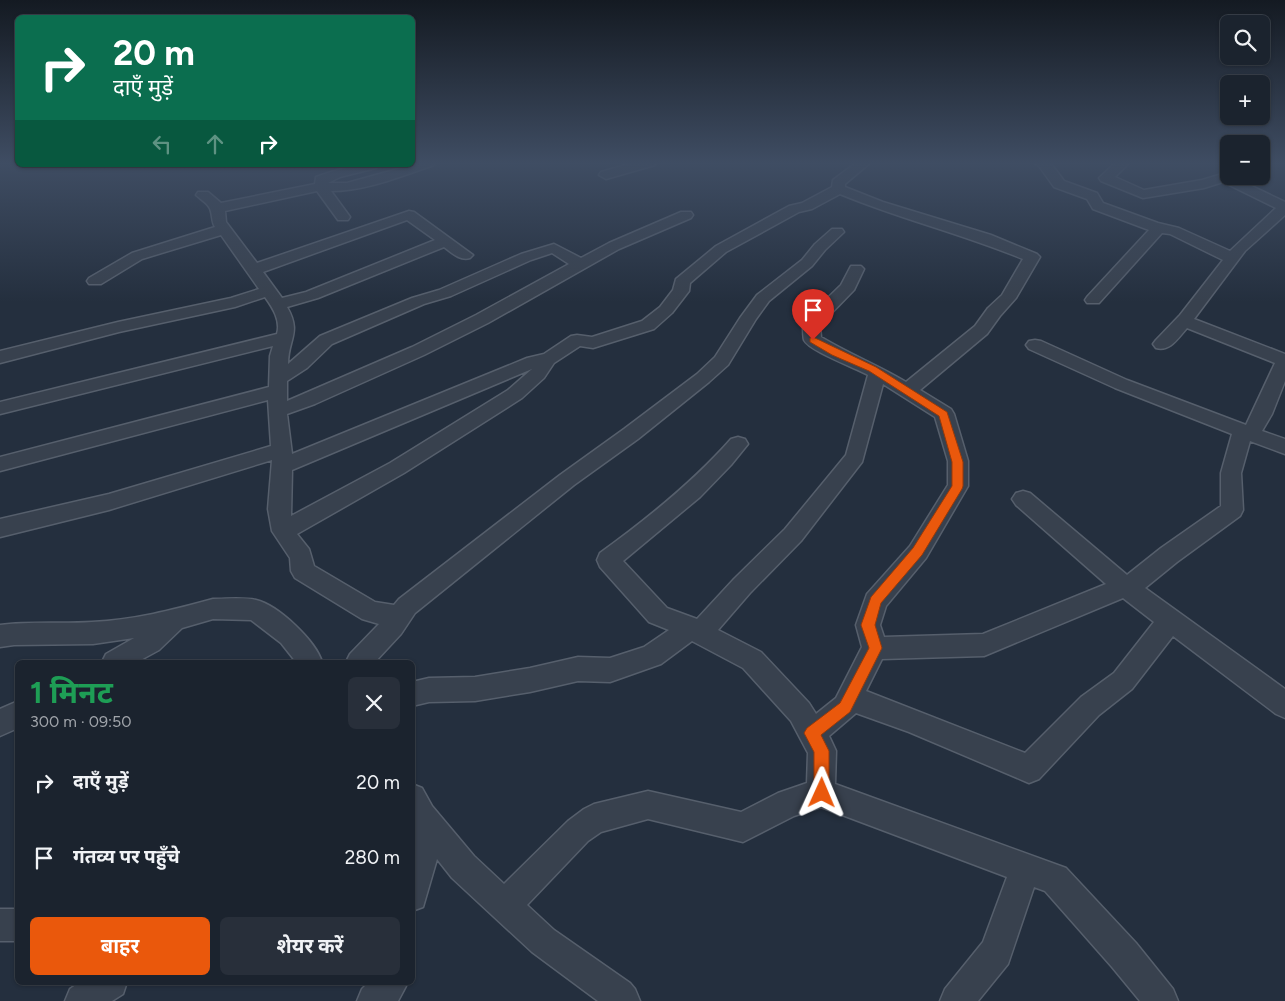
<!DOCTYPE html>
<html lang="hi">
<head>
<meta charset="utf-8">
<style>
  :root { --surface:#1b232e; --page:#282f3a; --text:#f1f3f6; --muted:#a0a4aa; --line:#39404a; --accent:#ea580c }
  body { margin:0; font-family:Figtree,"Noto Sans Devanagari",sans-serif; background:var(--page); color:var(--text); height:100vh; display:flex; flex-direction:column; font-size:19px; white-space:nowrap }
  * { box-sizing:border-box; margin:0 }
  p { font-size:16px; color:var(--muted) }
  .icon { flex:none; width:28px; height:28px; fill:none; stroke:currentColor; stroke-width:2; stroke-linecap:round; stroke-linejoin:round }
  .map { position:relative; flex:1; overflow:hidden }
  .sheet { position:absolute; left:15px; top:660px; width:400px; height:325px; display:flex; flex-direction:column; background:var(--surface); border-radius:8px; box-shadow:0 1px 4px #0004,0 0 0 1px var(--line) }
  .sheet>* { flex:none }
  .guide { position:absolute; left:15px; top:15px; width:400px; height:152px; border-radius:8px; box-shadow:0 1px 4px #0004,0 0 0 1px var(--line); background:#0b6e4f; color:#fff; overflow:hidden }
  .controls { position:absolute; left:1220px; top:15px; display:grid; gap:10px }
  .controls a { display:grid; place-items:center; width:50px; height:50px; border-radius:8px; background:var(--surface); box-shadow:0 1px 4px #0004,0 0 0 1px var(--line); font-size:25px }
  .pin { position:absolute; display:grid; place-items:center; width:42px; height:42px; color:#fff; margin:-51px -21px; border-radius:50% 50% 50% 0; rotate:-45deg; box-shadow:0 0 5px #0007 }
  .pin .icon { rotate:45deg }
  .me { position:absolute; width:55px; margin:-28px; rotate:1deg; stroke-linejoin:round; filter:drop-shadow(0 0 4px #0008) }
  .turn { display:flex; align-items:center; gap:18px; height:105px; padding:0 15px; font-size:22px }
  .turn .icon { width:65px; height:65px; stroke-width:2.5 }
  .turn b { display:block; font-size:35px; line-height:42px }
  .lanes { display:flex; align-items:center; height:48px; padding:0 15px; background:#0003; justify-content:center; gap:25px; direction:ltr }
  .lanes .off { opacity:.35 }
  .round { display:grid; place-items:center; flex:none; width:52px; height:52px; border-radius:8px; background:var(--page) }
  .headline { display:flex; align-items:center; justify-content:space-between; height:85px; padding:0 15px }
  h1 { font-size:30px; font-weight:700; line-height:38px; color:#1e9e55 }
  .action { display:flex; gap:10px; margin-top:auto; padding:10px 15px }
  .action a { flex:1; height:58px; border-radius:8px; background:var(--accent); color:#fff; font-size:20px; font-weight:700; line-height:58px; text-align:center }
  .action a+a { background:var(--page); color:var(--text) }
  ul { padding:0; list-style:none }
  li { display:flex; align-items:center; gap:15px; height:75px; padding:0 15px }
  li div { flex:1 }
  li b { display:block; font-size:19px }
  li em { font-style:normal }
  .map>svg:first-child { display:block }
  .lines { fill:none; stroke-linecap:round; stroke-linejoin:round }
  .minor-casing { stroke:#565f6c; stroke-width:3 }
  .minor { fill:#38414e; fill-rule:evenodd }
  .route { fill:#ea580c; stroke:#983908 }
</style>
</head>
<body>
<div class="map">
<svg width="1285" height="1001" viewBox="0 0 1285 1001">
  <rect width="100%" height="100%" fill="#242f3e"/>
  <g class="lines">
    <g class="minor-casing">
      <g id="minor">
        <path d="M416 162H435L434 165C401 176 366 191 331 191L350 217 348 220H338L317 191 225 211 226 222 257 263 409 211 414 212 473 255 470 258C460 261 452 253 444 247L318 298 287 307C302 333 288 339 288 364L320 336 412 298 439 290 521 254 554 244 581 258 609 243 681 212H691L693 215 691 218 619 249 488 323 424 355 315 404 287 414 292 454 527 358 544 354 571 336 577 335 592 337 642 321 660 307 673 290 676 279 716 246 789 206 802 203 832 187 833 180 857 162H871L845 184V187L883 202 991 235 1037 254 1040 257 1016 298 1000 316 987 334 920 390 951 409 954 414 968 461V486L926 558 886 606 880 625 884 637 983 634 1106 584 1016 505 1012 499 1016 493 1023 491 1030 493 1127 575 1161 548 1221 506V473L1232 434 1115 388 1029 349 1026 345 1029 341 1035 340 1041 341 1127 380 1246 425 1275 363 1187 328C1178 338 1170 352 1156 348L1153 344 1156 340 1180 315 1223 260 1170 234 1162 233 1099 303H1087L1085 300 1087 297 1149 230 1093 209 1087 199 1054 187 1039 166 1034 162H1050L1064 181 1097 193 1103 203 1158 223 1179 228 1230 251 1276 208 1223 182 1204 188 1143 198 1101 181 1099 178 1116 162H1130L1115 177 1144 190 1202 180 1229 172V176H1236L1235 178 1285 202V215L1245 251 1194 319 1285 354V381L1272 414 1262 431 1285 439V454L1250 441 1241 473 1243 510 1240 516 1177 562 1145 588 1285 689V718L1276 714 1173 636 1132 689 1099 715 1039 779 1029 783 909 732 856 713 829 736 836 751 835 784 1066 868 1136 943 1173 989 1178 1001H1140L1112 967 1045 891 1034 887 1008 964 978 1001H940L945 989 983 942 1007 877 821 807 794 816 743 842 648 819 601 832 588 841 527 905 554 930 630 983 635 989 640 1001H598L532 952 452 878 437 859 423 907 412 911V841L415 831 412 827V784L422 788 432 806 474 856 504 884 568 821 584 809 594 804 648 791 741 812 778 793 807 783 808 753 791 721 743 668 692 641 661 664 610 682 578 681 530 692 475 701 429 702 412 706V682L429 678 475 677 530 668 578 657 610 658 644 647 669 630 649 622 600 567 597 560 600 553C647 519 692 483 731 439L738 437 745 439 748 444 731 465 700 497 623 561 667 608 697 619 734 579 785 529 846 455 868 375C856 368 809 351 804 340 803 336 803 329 803 324L805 320 841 285 851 266H861L864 269 854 290 820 325 821 337C849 354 878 365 906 382L975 326 988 308 1002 295 1023 259C963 234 900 219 840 194L812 209 799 212 726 252 690 283 689 291 672 313 654 329 593 348 580 346 554 363 544 378 522 398 404 473 297 534 309 549 314 566 375 602 394 605 399 599 560 475 624 429 697 374 715 357 740 318 757 295 802 260 815 244 832 229H842L844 232 825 250 812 266 769 301 756 319 728 365 709 382 638 439 574 485 415 613 401 634 375 662H346L350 654 379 624 362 619 295 578 291 571 290 558 272 531 268 509 272 460 109 510 0 537V519L109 494 271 446 268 400 0 471V457L269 387 270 356 273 346 0 414V402L277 334C281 321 273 308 265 297L235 307 119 332 0 363V351L118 322 231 298 259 289 221 235 142 259 101 284H89L87 281 89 278 132 253 215 227C211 221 213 213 209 207 206 202 200 199 196 195L198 192H208L221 203 315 184 316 177C337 169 355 165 377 165L376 168 340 177 328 183H347L412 165ZM407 220 435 240 306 292 282 298 263 272ZM552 253 569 264 476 315 412 347 287 401V381L307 368 332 344 424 304 451 296 531 260ZM532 369 508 390 390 463 291 516 292 470ZM883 384 935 417 948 461V485L910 546 867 594 856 625 862 647 836 698 816 714 809 703 761 652 718 630 750 593 801 541 862 462ZM1123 598 1154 622 1114 673 1081 697 1025 753 866 691 882 659 984 656Z"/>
        <path d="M636 162H656L655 165 606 179 599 175 601 172Z"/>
        <path d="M213 599C227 599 243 597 256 600 278 605 316 641 322 662H296L281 643 251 620 213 619 182 628 159 650 137 662H102L106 654 134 638 93 644 14 645 0 647V625C31 621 62 624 92 622 134 620 173 610 213 599Z"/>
        <path d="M18 701V728L0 736V709Z"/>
        <rect x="0" y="909" width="18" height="32"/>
        <path d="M80 982H127L123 994 112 1001H65L70 989Z"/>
        <path d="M369 982H404L406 986 398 1001H357L362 989Z"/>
      </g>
    </g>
    <use href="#minor" class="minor"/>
  </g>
  <linearGradient id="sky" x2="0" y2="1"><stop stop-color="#141a22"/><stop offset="0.54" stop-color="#3f4d63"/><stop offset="1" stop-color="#3f4d63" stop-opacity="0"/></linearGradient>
  <rect width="1285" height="302" fill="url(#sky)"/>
  <path class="route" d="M813 337 876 367 947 412 963 462V486L962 489 922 555 881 603 875 625 882 648 850 712 821 735 829 751V793L827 799 822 801 816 799 814 793V752L804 733 807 728 840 703 869 648 861 625 871 597 913 548 952 486V462L939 416 869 371 832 355 810 342V338Z"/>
</svg>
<div class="controls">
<a><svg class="icon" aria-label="search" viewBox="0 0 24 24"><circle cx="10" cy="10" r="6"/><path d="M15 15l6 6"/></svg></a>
<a>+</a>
<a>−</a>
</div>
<div class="pin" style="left:813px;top:340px;background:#d93025"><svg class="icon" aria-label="arrive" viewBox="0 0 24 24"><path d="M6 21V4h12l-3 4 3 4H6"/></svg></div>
<svg class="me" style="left:822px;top:793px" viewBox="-20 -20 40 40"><path d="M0-17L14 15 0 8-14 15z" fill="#ea580c" stroke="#fff" stroke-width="4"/></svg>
<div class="guide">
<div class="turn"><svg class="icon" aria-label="right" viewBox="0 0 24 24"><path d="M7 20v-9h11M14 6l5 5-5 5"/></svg><div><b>20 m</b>दाएँ मुड़ें</div></div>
<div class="lanes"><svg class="icon off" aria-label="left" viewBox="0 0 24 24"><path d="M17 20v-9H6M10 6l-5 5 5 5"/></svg><svg class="icon off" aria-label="ahead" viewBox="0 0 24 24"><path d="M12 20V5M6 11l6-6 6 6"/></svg><svg class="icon" aria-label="right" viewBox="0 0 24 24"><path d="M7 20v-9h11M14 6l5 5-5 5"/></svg></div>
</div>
<section class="sheet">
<div class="headline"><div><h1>1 मिनट</h1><p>300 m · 09:50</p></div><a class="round"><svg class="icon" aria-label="close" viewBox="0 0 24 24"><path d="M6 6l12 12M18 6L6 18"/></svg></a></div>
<ul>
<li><svg class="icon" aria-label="right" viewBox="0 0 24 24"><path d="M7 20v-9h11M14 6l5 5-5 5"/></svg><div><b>दाएँ मुड़ें</b></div><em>20 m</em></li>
<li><svg class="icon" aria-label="arrive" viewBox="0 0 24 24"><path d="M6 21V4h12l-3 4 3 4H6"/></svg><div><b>गंतव्य पर पहुँचे</b></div><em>280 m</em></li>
</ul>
<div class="action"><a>बाहर</a><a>शेयर करें</a></div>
</section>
</div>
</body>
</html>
